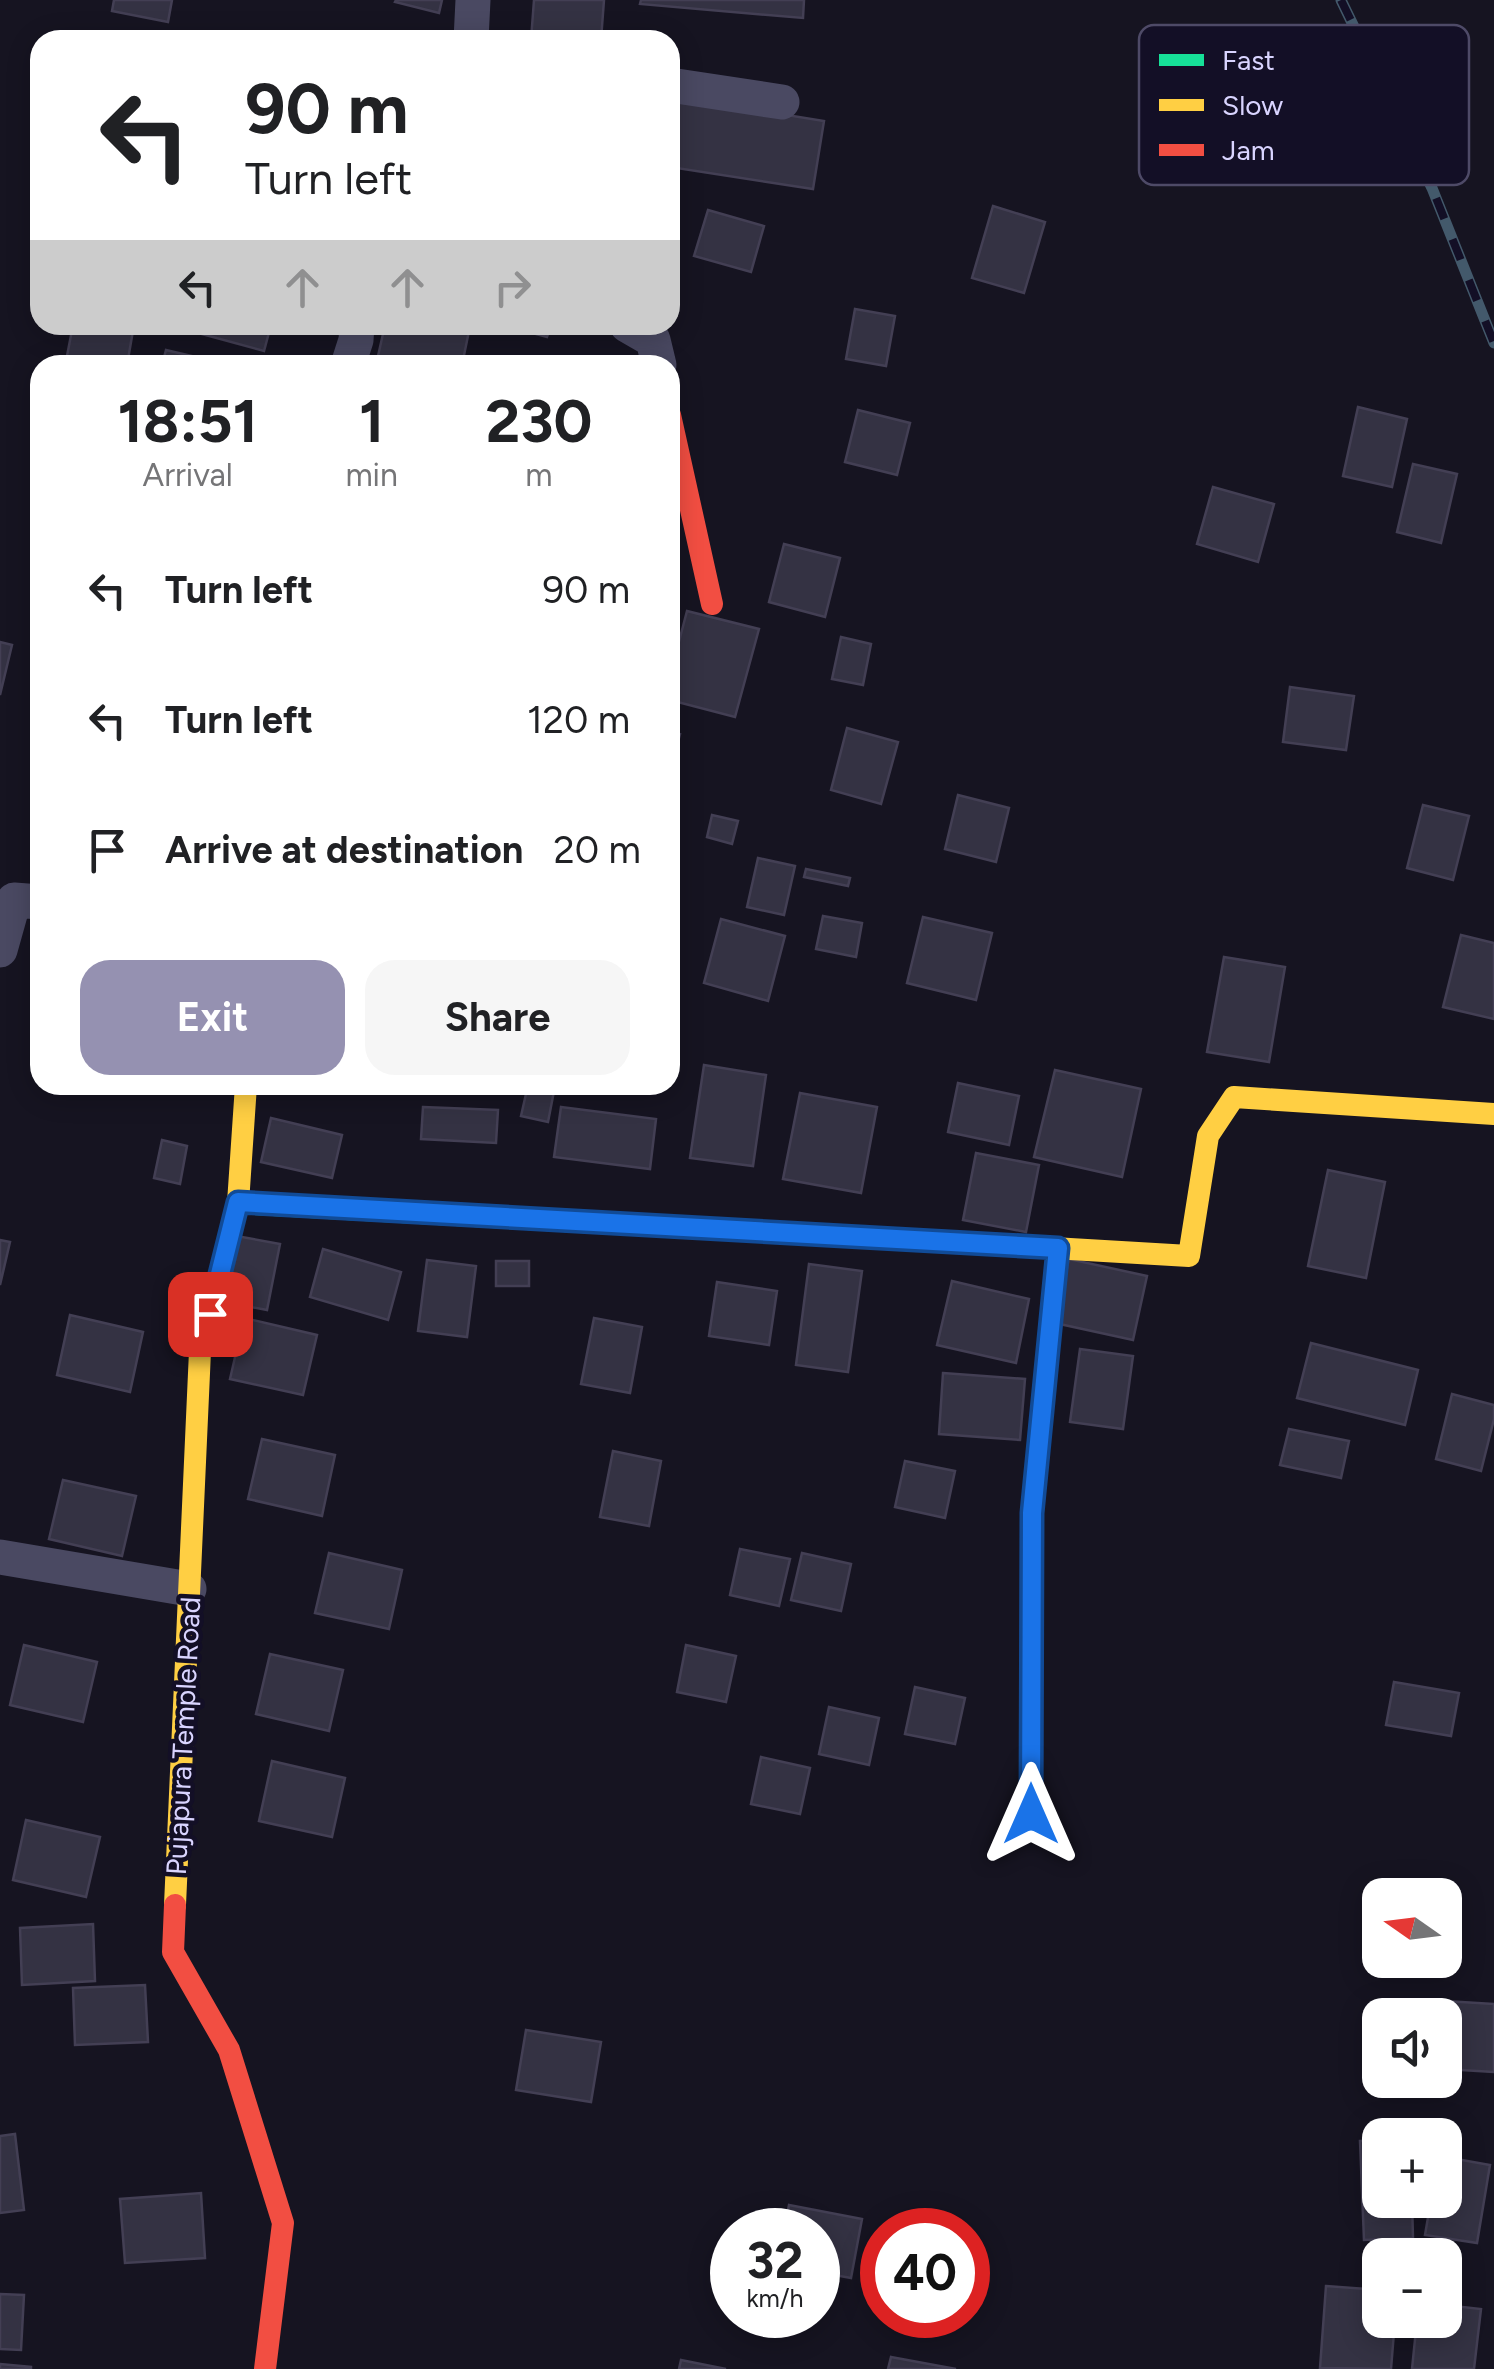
<!DOCTYPE html>
<html lang="en">
<head>
<meta charset="utf-8">
<style>
  :root { --surface:#fff; --page:#f6f6f6; --text:#202124; --muted:#757577; --accent:#9591b1 }
  body { margin:0; font-family:Figtree,sans-serif; background:var(--page); color:var(--text); height:100vh; display:flex; flex-direction:column; font-size:38px; white-space:nowrap }
  * { box-sizing:border-box; margin:0 }
  p { font-size:32px; color:var(--muted) }
  .icon { flex:none; width:55px; height:55px; fill:none; stroke:currentColor; stroke-width:2; stroke-linecap:round; stroke-linejoin:round }
  .map { position:relative; flex:1; overflow:hidden }
  .details { position:absolute; left:30px; top:355px; width:650px; height:740px; display:flex; flex-direction:column; background:var(--surface); border-radius:30px; box-shadow:0 5px 25px #0003 }
  .details>* { flex:none }
  .guide { position:absolute; left:30px; top:30px; width:650px; height:305px; border-radius:30px; box-shadow:0 5px 25px #0003; background:#fff; color:var(--text); overflow:hidden }
  .needle { width:65px; rotate:284deg }
  .controls { position:absolute; left:1362px; top:1878px; display:grid; gap:20px }
  .controls a { display:grid; place-items:center; width:100px; height:100px; border-radius:20px; background:var(--surface); box-shadow:0 5px 25px #0003; font-size:50px }
  .speed { position:absolute; left:710px; top:2208px; display:flex; gap:20px; font-size:50px; font-weight:700; text-align:center }
  .speed>* { display:grid; place-content:center; width:130px; height:130px; border-radius:50%; background:var(--surface); box-shadow:0 5px 25px #0003; line-height:1 }
  .speed small { font-size:25px; font-weight:400 }
  .speed .limit { border:15px solid #d22; background:#fff; color:#111 }
  .pin { position:absolute; display:grid; place-items:center; width:85px; height:85px; color:#fff; margin:-42px; border-radius:20px; box-shadow:0 5px 15px #0006 }
  .me { position:absolute; width:110px; margin:-55px; rotate:0deg; stroke-linejoin:round; filter:drop-shadow(0 0 8px #0008) }
  .turn { display:flex; align-items:center; gap:35px; height:210px; padding:0 50px; font-size:45px }
  .turn .icon { width:130px; height:130px; stroke-width:2.5 }
  .turn b { display:block; font-size:70px; line-height:85px }
  .lanes { display:flex; align-items:center; height:95px; padding:0 50px; background:#0003; justify-content:center; gap:50px; direction:ltr }
  .lanes .off { opacity:.35 }
  .eta { display:flex; justify-content:space-evenly; align-items:center; height:170px; text-align:center }
  .eta b { font-size:60px; font-weight:700; line-height:70px }
  .cta { display:flex; gap:20px; margin-top:auto; padding:20px 50px }
  .cta a { flex:1; height:115px; border-radius:30px; background:var(--accent); color:#fff; font-size:40px; font-weight:700; line-height:115px; text-align:center }
  .cta a+a { background:var(--page); color:var(--text) }
  ul { padding:0; list-style:none }
  li { display:flex; align-items:center; gap:30px; height:130px; padding:0 50px }
  li div { flex:1 }
  li b { display:block; font-size:38px }
  li em { font-style:normal }
  .map>svg:first-child { display:block }
  .building { fill:#343243; stroke:#433f54; stroke-width:2.5 }
  .lines { fill:none; stroke-linecap:round; stroke-linejoin:round }
  .street { stroke:#4a4962; stroke-width:35 }
  .fast { stroke:#16e098; stroke-width:22 }
  .slow { stroke:#ffcf43; stroke-width:22 }
  .jam { stroke:#f24e42; stroke-width:22 }
  .rail-casing { stroke:#43596b; stroke-width:11 }
  .rail { stroke:#130f26; stroke-width:8; stroke-dasharray:22; stroke-linecap:butt }
  .route-casing { stroke:#114b97; stroke-width:25 }
  .route { stroke:#1a73e8; stroke-width:18 }
  .labels { text-anchor:middle; dominant-baseline:central; stroke-width:9; stroke-linejoin:round; paint-order:stroke }
  .street-label { font-size:28px; fill:#d9d4ff; stroke:#130f26 }
  .key { fill:#130f26; stroke:#4e4a67; stroke-width:2.5 }
  .key-label { font-size:28px; fill:#d9d4ff }
</style>
</head>
<body>
<div class="map">
<svg width="1494" height="2369" viewBox="0 0 1494 2369">
  <rect width="100%" height="100%" fill="#161421"/>
  <g class="building">
    <path d="M114 0H172L168 22 112 11Z"/>
    <path d="M396 0H442L439 13 395 2Z"/>
    <path d="M534 0H604L601 40H531Z"/>
    <path d="M641 0H804L803 18 640 4Z"/>
    <path d="M670 96 824 121 813 189 670 167Z"/>
    <path d="M993 206 1045 222 1024 293 972 278Z"/>
    <path d="M708 210 764 226 751 272 694 256Z"/>
    <path d="M855 309 895 316 886 366 846 359Z"/>
    <path d="M73 325H134L127 365 67 356Z"/>
    <path d="M192 325H271L264 351 191 331Z"/>
    <path d="M385 325H441L469 331 462 365H376Z"/>
    <path d="M503 325H551L547 337Z"/>
    <path d="M166 350 230 365H162Z"/>
    <path d="M1358 407 1407 419 1392 487 1343 476Z"/>
    <path d="M858 410 910 423 897 475 845 462Z"/>
    <path d="M1413 464 1457 474 1441 543 1397 532Z"/>
    <path d="M1213 487 1274 504 1258 562 1197 544Z"/>
    <path d="M784 544 840 558 825 617 769 602Z"/>
    <path d="M687 611 759 629 735 717 670 700V676Z"/>
    <path d="M841 637 871 644 863 685 832 679Z"/>
    <path d="M0 642 12 645 0 695Z"/>
    <path d="M1290 687 1354 696 1346 750 1283 742Z"/>
    <path d="M847 728 898 742 881 804 831 790Z"/>
    <path d="M670 731 680 734 670 772Z"/>
    <path d="M958 795 1009 808 996 862 945 849Z"/>
    <path d="M1423 805 1469 816 1453 880 1407 868Z"/>
    <path d="M712 815 738 821 732 844 707 837Z"/>
    <path d="M758 858 795 866 784 915 747 907Z"/>
    <path d="M806 869 850 878 848 886 804 877Z"/>
    <path d="M823 916 862 923 856 957 816 949Z"/>
    <path d="M923 917 992 933 976 1000 907 983Z"/>
    <path d="M721 919 785 936 768 1001 704 983Z"/>
    <path d="M1461 935 1494 943V1019L1443 1007Z"/>
    <path d="M1224 957 1285 967 1269 1062 1207 1052Z"/>
    <path d="M704 1065 766 1075 753 1166 690 1158Z"/>
    <path d="M1055 1070 1141 1089 1122 1177 1034 1157Z"/>
    <path d="M958 1083 1019 1096 1009 1145 948 1132Z"/>
    <path d="M528 1085 555 1086 548 1122 521 1116Z"/>
    <path d="M800 1093 877 1107 861 1193 783 1179Z"/>
    <path d="M423 1107 498 1110 496 1143 421 1139Z"/>
    <path d="M561 1107 656 1119 650 1169 554 1157Z"/>
    <path d="M271 1118 342 1135 332 1178 261 1162Z"/>
    <path d="M162 1140 187 1146 180 1184 154 1178Z"/>
    <path d="M976 1153 1039 1165 1026 1232 963 1220Z"/>
    <path d="M1328 1170 1385 1182 1366 1278 1308 1266Z"/>
    <path d="M231 1235 280 1244 267 1310 219 1301Z"/>
    <path d="M0 1240 10 1242 0 1285Z"/>
    <path d="M323 1249 401 1272 388 1320 310 1297Z"/>
    <path d="M1069 1259 1147 1276 1133 1340 1055 1323Z"/>
    <path d="M427 1260 476 1266 467 1337 418 1331Z"/>
    <rect x="496" y="1261" width="33" height="25"/>
    <path d="M809 1264 862 1271 848 1372 796 1365Z"/>
    <path d="M952 1281 1029 1299 1016 1363 937 1345Z"/>
    <path d="M717 1282 777 1291 769 1345 709 1336Z"/>
    <path d="M70 1315 143 1332 130 1392 57 1375Z"/>
    <path d="M244 1318 317 1335 303 1395 230 1379Z"/>
    <path d="M594 1318 642 1327 630 1393 581 1384Z"/>
    <path d="M1311 1343 1418 1370 1405 1425 1297 1398Z"/>
    <path d="M1080 1349 1133 1356 1123 1429 1070 1422Z"/>
    <path d="M943 1373 1025 1379 1020 1440 939 1434Z"/>
    <path d="M1452 1394 1494 1405V1419L1481 1471 1436 1459Z"/>
    <path d="M1289 1429 1349 1441 1341 1478 1280 1465Z"/>
    <path d="M262 1439 335 1455 322 1516 248 1499Z"/>
    <path d="M613 1451 661 1461 649 1526 600 1517Z"/>
    <path d="M905 1461 955 1471 945 1518 895 1507Z"/>
    <path d="M63 1480 136 1496 122 1556 49 1539Z"/>
    <path d="M740 1549 790 1559 779 1606 730 1595Z"/>
    <path d="M329 1553 402 1570 389 1629 315 1613Z"/>
    <path d="M802 1553 851 1564 841 1611 791 1600Z"/>
    <path d="M24 1645 97 1662 83 1722 10 1705Z"/>
    <path d="M686 1645 736 1656 726 1702 677 1692Z"/>
    <path d="M270 1654 343 1670 329 1731 256 1714Z"/>
    <path d="M1394 1682 1459 1693 1451 1736 1386 1725Z"/>
    <path d="M915 1687 965 1698 955 1744 905 1734Z"/>
    <path d="M829 1707 879 1718 869 1765 819 1754Z"/>
    <path d="M761 1757 810 1768 800 1814 751 1804Z"/>
    <path d="M272 1761 345 1778 332 1837 259 1821Z"/>
    <path d="M26 1820 100 1837 86 1897 13 1880Z"/>
    <path d="M93 1924 95 1981 22 1985 20 1928Z"/>
    <path d="M145 1985 148 2042 75 2045 73 1988Z"/>
    <path d="M1445 2001 1494 2004V2072L1445 2069Z"/>
    <path d="M526 2030 601 2042 591 2102 516 2090Z"/>
    <path d="M15 2134 24 2210 0 2213V2136Z"/>
    <path d="M1380 2140V2200H1412L1413 2238 1364 2240 1360 2141Z"/>
    <path d="M1445 2157 1490 2165 1477 2243 1425 2235 1431 2200H1445Z"/>
    <path d="M201 2193 205 2258 125 2263 120 2199Z"/>
    <path d="M789 2205 862 2219 851 2278 818 2272V2230H784Z"/>
    <path d="M1326 2286 1380 2290V2320H1395L1391 2369 1320 2368Z"/>
    <path d="M0 2294 24 2295 21 2350 0 2349Z"/>
    <path d="M1445 2305 1481 2309 1474 2369H1412L1417 2320H1445Z"/>
    <path d="M891 2357 956 2369H888Z"/>
    <path d="M681 2360 726 2369H679Z"/>
    <path d="M0 2364 31 2367V2369H0Z"/>
  </g>
  <g class="lines">
    <g class="street">
      <path d="M471 40 473 0"/>
      <path d="M670 85 782 102"/>
      <path d="M627 325 653 340 659 365"/>
      <path d="M348 365 356 340 357 325"/>
      <path d="M0 950 14 900 40 902"/>
      <path d="M0 1557 189 1589"/>
    </g>
    <g class="fast">
      <path d="M238 1203 1053 1248"/>
      <path d="M1031 1813 1032 1513 1058 1249"/>
    </g>
    <g class="slow">
      <path d="M1053 1248 1189 1256 1208 1136 1234 1097 1494 1114"/>
      <path d="M175 1905 200 1351 238 1203 246 1085"/>
    </g>
    <g class="jam">
      <path d="M670 415 712 604"/>
      <path d="M175 1905 173 1952 229 2050 283 2223 265 2369"/>
    </g>
    <g class="rail-casing">
      <path id="rail" d="M1341 0 1432 188 1494 343"/>
    </g>
    <use href="#rail" class="rail"/>
  </g>
  <g class="lines">
    <g class="route-casing">
      <path id="route" d="M210 1314 238 1202 1058 1248 1032 1513 1031 1814"/>
    </g>
    <use href="#route" class="route"/>
  </g>
  <g class="labels">
    <g class="street-label">
      <text transform="translate(183 1736) rotate(-87)">Pujapura Temple Road</text>
    </g>
  </g>
  <rect x="1139" y="25" width="330" height="160" rx="15" class="key"/>
  <rect x="1159" y="54" width="45" height="12" fill="#16e098"/>
  <rect x="1159" y="99" width="45" height="12" fill="#ffcf43"/>
  <rect x="1159" y="144" width="45" height="12" fill="#f24e42"/>
  <g class="key-label">
    <text x="1222" y="70">Fast</text>
    <text x="1222" y="115">Slow</text>
    <text x="1222" y="160">Jam</text>
  </g>
</svg>
<div class="controls">
<a><svg class="needle" viewBox="-14 -14 28 28"><path d="M0-13l5 13h-10z" fill="#e53935"/><path d="M0 13l5-13h-10z" fill="#757577"/></svg></a>
<a><svg class="icon" aria-label="sound" viewBox="0 0 24 24"><path d="M4 9h4l5-4v14l-5-4H4zM17 9q2 3 0 6"/></svg></a>
<a>+</a>
<a>−</a>
</div>
<div class="speed"><div>32<small>km/h</small></div><div class="limit">40</div></div>
<div class="pin" style="left:210px;top:1314px;background:#d93025"><svg class="icon" aria-label="arrive" viewBox="0 0 24 24"><path d="M6 21V4h12l-3 4 3 4H6"/></svg></div>
<svg class="me" style="left:1031px;top:1814px" viewBox="-20 -20 40 40"><path d="M0-17L14 15 0 8-14 15z" fill="#1a73e8" stroke="#fff" stroke-width="4"/></svg>
<div class="guide">
<div class="turn"><svg class="icon" aria-label="left" viewBox="0 0 24 24"><path d="M17 20v-9H6M10 6l-5 5 5 5"/></svg><div><b>90 m</b>Turn left</div></div>
<div class="lanes"><svg class="icon" aria-label="left" viewBox="0 0 24 24"><path d="M17 20v-9H6M10 6l-5 5 5 5"/></svg><svg class="icon off" aria-label="ahead" viewBox="0 0 24 24"><path d="M12 20V5M6 11l6-6 6 6"/></svg><svg class="icon off" aria-label="ahead" viewBox="0 0 24 24"><path d="M12 20V5M6 11l6-6 6 6"/></svg><svg class="icon off" aria-label="right" viewBox="0 0 24 24"><path d="M7 20v-9h11M14 6l5 5-5 5"/></svg></div>
</div>
<section class="details">
<div class="eta">
<div><b>18:51</b><p>Arrival</p></div>
<div><b>1</b><p>min</p></div>
<div><b>230</b><p>m</p></div>
</div>
<ul>
<li><svg class="icon" aria-label="left" viewBox="0 0 24 24"><path d="M17 20v-9H6M10 6l-5 5 5 5"/></svg><div><b>Turn left</b></div><em>90 m</em></li>
<li><svg class="icon" aria-label="left" viewBox="0 0 24 24"><path d="M17 20v-9H6M10 6l-5 5 5 5"/></svg><div><b>Turn left</b></div><em>120 m</em></li>
<li><svg class="icon" aria-label="arrive" viewBox="0 0 24 24"><path d="M6 21V4h12l-3 4 3 4H6"/></svg><div><b>Arrive at destination</b></div><em>20 m</em></li>
</ul>
<div class="cta"><a>Exit</a><a>Share</a></div>
</section>
</div>
</body>
</html>
